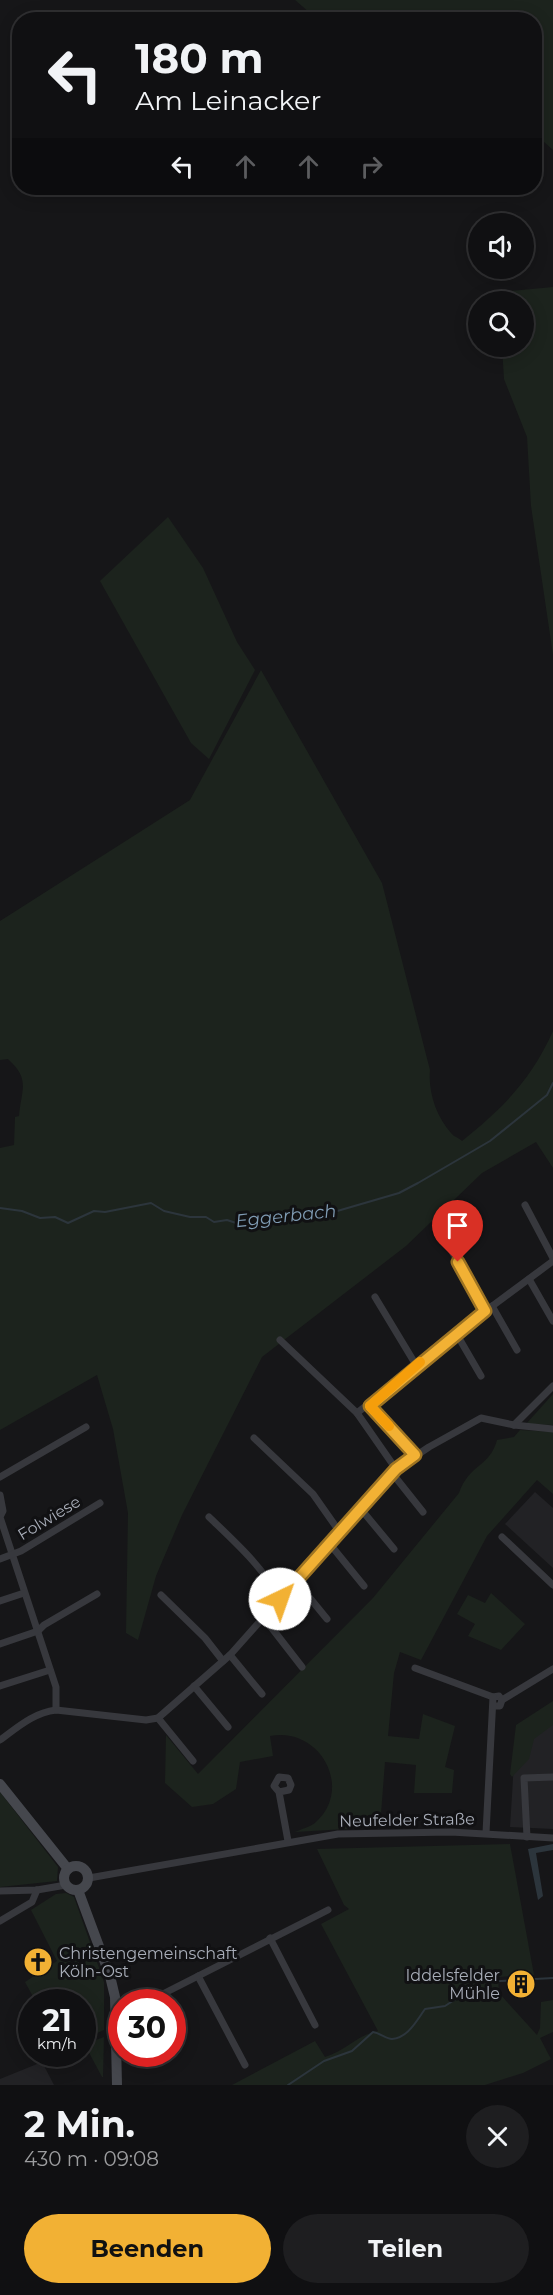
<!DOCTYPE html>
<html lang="de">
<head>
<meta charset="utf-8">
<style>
  :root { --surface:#101012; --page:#1e1e20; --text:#f1f3f6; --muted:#9c9d9f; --line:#303032; --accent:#f2b134 }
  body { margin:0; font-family:Montserrat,sans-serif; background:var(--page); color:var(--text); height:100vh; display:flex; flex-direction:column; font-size:22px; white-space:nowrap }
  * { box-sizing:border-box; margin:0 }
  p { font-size:20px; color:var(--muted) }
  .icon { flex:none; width:33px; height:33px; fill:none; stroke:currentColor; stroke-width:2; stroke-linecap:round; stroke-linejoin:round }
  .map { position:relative; height:2085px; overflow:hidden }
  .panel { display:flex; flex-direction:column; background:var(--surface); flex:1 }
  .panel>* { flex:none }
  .hud { position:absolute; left:12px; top:12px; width:530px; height:183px; border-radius:24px; box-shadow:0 3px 15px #0003,0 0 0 2px var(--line); background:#101012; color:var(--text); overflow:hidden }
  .fabs { position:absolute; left:468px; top:213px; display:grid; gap:12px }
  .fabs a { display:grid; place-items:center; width:66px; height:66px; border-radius:50%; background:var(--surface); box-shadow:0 3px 15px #0003,0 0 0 2px var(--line); font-size:30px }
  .speed { position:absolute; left:18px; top:1989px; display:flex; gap:12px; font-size:30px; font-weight:700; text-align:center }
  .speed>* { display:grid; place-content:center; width:78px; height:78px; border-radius:50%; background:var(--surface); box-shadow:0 3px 15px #0003,0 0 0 2px var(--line); line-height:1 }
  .speed small { font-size:15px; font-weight:400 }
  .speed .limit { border:9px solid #d22; background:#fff; color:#111 }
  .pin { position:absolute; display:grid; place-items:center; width:51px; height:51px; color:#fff; margin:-62px -26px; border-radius:50% 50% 50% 0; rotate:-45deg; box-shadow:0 0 6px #0007 }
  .pin .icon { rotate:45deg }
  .me { position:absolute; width:66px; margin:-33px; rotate:42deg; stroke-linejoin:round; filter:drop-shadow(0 0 4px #0008) }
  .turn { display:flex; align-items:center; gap:21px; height:126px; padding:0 24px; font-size:27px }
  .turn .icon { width:78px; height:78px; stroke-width:2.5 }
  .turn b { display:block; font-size:42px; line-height:51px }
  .lanes { display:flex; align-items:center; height:57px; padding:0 24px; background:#0003; justify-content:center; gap:30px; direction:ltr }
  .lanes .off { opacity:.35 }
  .round { display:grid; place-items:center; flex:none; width:63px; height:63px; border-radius:32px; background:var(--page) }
  .overview { display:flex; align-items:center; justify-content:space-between; height:102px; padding:0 24px }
  h1 { font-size:36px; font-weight:700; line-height:45px }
  .action { display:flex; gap:12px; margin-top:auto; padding:12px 24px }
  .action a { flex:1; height:69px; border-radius:36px; background:var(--accent); color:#111; font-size:24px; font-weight:700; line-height:69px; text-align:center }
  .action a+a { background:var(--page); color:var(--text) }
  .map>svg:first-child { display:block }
  .built { fill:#222225 }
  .green { fill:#1c231d }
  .water { fill:#2c353c }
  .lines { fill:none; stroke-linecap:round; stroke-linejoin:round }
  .stream { stroke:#2c353c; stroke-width:2 }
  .street { stroke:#37383d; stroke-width:7 }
  .secondary { stroke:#45474d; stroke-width:10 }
  .route-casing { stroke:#9d7322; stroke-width:15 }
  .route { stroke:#f2b134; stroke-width:10 }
  .slow { stroke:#f59e0b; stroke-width:10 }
  .labels { text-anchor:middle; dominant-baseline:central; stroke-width:6; stroke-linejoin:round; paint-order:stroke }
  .street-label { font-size:16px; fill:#a8adb8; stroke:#111113 }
  .poi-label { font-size:16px; fill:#a8adb8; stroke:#111113; text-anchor:start }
  .water-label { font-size:18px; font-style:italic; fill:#7f9bb3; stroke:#111113 }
</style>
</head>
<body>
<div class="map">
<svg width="553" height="2085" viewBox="0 0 553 2085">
  <rect width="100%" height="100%" fill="#161618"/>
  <g class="built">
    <path d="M535 1492 553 1508V1568L505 1524Z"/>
    <path d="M553 1712V1829L510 1827 516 1730Z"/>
    <path d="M42 2062 54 2085H0V2079Z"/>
  </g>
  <g class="green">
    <path d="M295 0H553V150L534 133V20L317 19Z"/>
    <path d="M553 287V655L531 506 527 437 504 379 502 347 524 346V302L499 301V292Z"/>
    <path d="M168 517 203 568 237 642 255 670 209 759 191 743 100 581Z"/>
    <path d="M261 670 382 883 430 1070C428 1092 436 1116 451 1133 454 1137 458 1137 462 1141 503 1108 531 1080 553 1031V1168L536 1142 482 1173 406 1246 262 1357 182 1515 156 1576 138 1640 126 1633 128 1513 113 1429 97 1375 0 1430V1148L14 1145 15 1117 19 1116C21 1090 31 1080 8 1059L0 1060V921L190 800Z"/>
    <path d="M553 1394V1425L526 1424Z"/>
    <path d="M520 1430 553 1432V1494L537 1480 487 1536 421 1660 400 1652 394 1673 388 1736 419 1739 423 1714 455 1726 445 1767 454 1770 452 1793H414L416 1765 385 1762 380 1827 295 1832C301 1829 311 1827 316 1822 354 1787 319 1726 270 1736L273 1756 240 1762 236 1789 213 1804 192 1807 165 1783 166 1735 198 1774 373 1598 459 1493C469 1464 490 1467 497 1440L514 1437Z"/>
    <path d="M491 1593 525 1624 501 1650 468 1636 475 1624 457 1614 468 1595 485 1603Z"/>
    <path d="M553 1701V1725L534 1739 529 1759 512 1777 510 1774 516 1725Z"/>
    <path d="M0 1792 58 1867 57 1881 0 1887Z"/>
    <path d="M510 1844 534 1975 498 1977 499 1993 537 2035 540 2028 541 2002 553 2000V2032L540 2038 551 2059 523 2073 485 2085H232L315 2041 325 2057C345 2051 359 2034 378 2031L321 1924 349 1909 344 1905 317 1849Z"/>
    <path d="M66 1893 74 1897 104 1982V2030L83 2039 82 2002H36L25 1982 57 1961 31 1910 56 1894Z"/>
    <path d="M104 2037 103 2077H102L86 2047 88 2043Z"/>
  </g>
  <path class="water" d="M553 1844V1850L536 1853 543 1896 538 1900 528 1849Z"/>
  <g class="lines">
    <g class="stream">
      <path d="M0 1208 22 1211 40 1218 55 1217 68 1223 94 1211 105 1212 151 1203 164 1211 190 1217H206L214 1222 227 1220 239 1224 255 1222 267 1216 327 1214 399 1193 418 1183 490 1141 547 1095 553 1083"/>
      <path d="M288 2085 324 2061 352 2051 373 2032C380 2033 386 2039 392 2039 408 2038 417 2020 425 2009L445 2006 482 1982 553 1978"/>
    </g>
    <g class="street">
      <path d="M525 1205 553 1258"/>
      <path d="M449 1246 485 1311"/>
      <path d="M529 1279 553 1321"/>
      <path d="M375 1297 416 1365"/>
      <path d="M492 1306 517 1350"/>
      <path d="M456 1333 481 1376"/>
      <path d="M280 1340 357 1413 396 1469"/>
      <path d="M370 1406 415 1455"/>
      <path d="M357 1413 456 1333 553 1261"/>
      <path d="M514 1425 553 1386"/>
      <path d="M254 1438 313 1494 339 1531"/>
      <path d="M392 1473 423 1512"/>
      <path d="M0 1477 86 1427"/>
      <path d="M0 1495 3 1511 0 1517 56 1687V1710"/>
      <path d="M360 1508 394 1549"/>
      <path d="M209 1517C236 1543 262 1566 280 1599"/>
      <path d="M502 1537 553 1585"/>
      <path d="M329 1543 364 1586"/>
      <path d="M0 1559 21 1551 100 1503"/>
      <path d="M296 1581 327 1619"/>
      <path d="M161 1595 205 1638 223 1661"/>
      <path d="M0 1601 24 1593"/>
      <path d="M264 1618 302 1667"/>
      <path d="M0 1644 38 1631 44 1625 97 1594"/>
      <path d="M230 1655 262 1694"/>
      <path d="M415 1668 493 1697 499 1696 502 1700"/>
      <path d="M0 1686 50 1670"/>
      <path d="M194 1686 228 1727"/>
      <path d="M494 1706H500L502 1700 553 1669"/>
      <path d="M158 1718 193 1761"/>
      <path d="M0 1740C18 1727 33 1713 56 1710L146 1720 158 1718 230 1655 396 1469 429 1447 481 1418 514 1425 553 1429"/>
      <path d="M279 1792 289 1790 291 1785 288 1778 279 1777 274 1786 279 1792 288 1841"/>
      <path d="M486 1833 493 1697"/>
      <path d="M527 1837 524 1778 553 1777"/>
      <path d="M89 1878 338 1834 451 1832 553 1838"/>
      <path d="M0 1891 37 1890 66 1885"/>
      <path d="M0 1921 32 1902 37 1890"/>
      <path d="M270 1938 315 2025"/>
      <path d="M198 1976 245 2065"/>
      <path d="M147 2002 328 1910"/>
    </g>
    <g class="secondary">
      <path d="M0 1784 68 1869"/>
      <circle cx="76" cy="1878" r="12"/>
      <path d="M78 1890 110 1976 115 1997 117 2085"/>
    </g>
  </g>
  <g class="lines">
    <g class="route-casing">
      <path id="route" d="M280 1599 396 1469 415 1455 370 1406 485 1311 458 1262"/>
    </g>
    <use href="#route" class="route"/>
    <path class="slow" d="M389 1426 370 1406 420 1362"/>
  </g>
  <defs>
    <g id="church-disc" transform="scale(1.5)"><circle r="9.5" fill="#f2b134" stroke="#111113"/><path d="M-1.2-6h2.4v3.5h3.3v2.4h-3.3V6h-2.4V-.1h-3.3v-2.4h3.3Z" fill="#111"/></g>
    <g id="building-disc" transform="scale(1.5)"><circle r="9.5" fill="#f2b134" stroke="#111113"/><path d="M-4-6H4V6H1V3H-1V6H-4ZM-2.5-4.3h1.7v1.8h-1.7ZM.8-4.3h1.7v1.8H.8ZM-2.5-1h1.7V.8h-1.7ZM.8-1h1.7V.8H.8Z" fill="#111"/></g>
  </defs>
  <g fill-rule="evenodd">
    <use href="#church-disc" x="38" y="1962"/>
    <use href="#building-disc" x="521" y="1984"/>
  </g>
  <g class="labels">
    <g class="street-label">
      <text transform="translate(49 1518) rotate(-31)">Folwiese</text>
      <text transform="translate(407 1820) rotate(-1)">Neufelder Straße</text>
    </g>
    <g class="poi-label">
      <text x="59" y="1953">Christengemeinschaft<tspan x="59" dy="18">Köln-Ost</tspan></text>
      <text x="500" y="1975" text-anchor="end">Iddelsfelder<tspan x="500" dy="18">Mühle</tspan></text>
    </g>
    <g class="water-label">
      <text transform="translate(286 1216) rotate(-6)">Eggerbach</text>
    </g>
  </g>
</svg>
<div class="fabs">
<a><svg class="icon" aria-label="sound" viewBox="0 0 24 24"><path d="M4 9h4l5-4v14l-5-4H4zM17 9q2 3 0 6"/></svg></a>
<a><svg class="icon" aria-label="search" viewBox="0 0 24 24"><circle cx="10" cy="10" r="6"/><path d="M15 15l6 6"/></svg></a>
</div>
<div class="speed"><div>21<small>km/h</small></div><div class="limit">30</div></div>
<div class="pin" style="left:458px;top:1262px;background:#d93025"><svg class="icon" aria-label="arrive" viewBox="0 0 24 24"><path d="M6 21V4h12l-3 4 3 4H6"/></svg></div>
<svg class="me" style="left:280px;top:1599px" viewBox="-20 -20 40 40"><circle r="19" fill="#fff"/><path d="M0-13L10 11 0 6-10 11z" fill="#f2b134"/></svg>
<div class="hud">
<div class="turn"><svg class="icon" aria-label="left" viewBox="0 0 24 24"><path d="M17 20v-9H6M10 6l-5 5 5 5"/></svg><div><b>180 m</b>Am Leinacker</div></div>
<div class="lanes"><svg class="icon" aria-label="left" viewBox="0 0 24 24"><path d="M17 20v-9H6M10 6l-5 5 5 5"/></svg><svg class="icon off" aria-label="ahead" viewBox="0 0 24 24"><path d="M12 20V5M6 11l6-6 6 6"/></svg><svg class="icon off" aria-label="ahead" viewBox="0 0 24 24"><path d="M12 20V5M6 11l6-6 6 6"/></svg><svg class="icon off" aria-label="right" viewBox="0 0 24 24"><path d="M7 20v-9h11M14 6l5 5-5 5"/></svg></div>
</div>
</div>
<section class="panel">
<div class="overview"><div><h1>2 Min.</h1><p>430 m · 09:08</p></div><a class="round"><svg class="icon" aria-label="close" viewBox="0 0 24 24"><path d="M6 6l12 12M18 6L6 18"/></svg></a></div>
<div class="action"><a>Beenden</a><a>Teilen</a></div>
</section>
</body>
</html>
